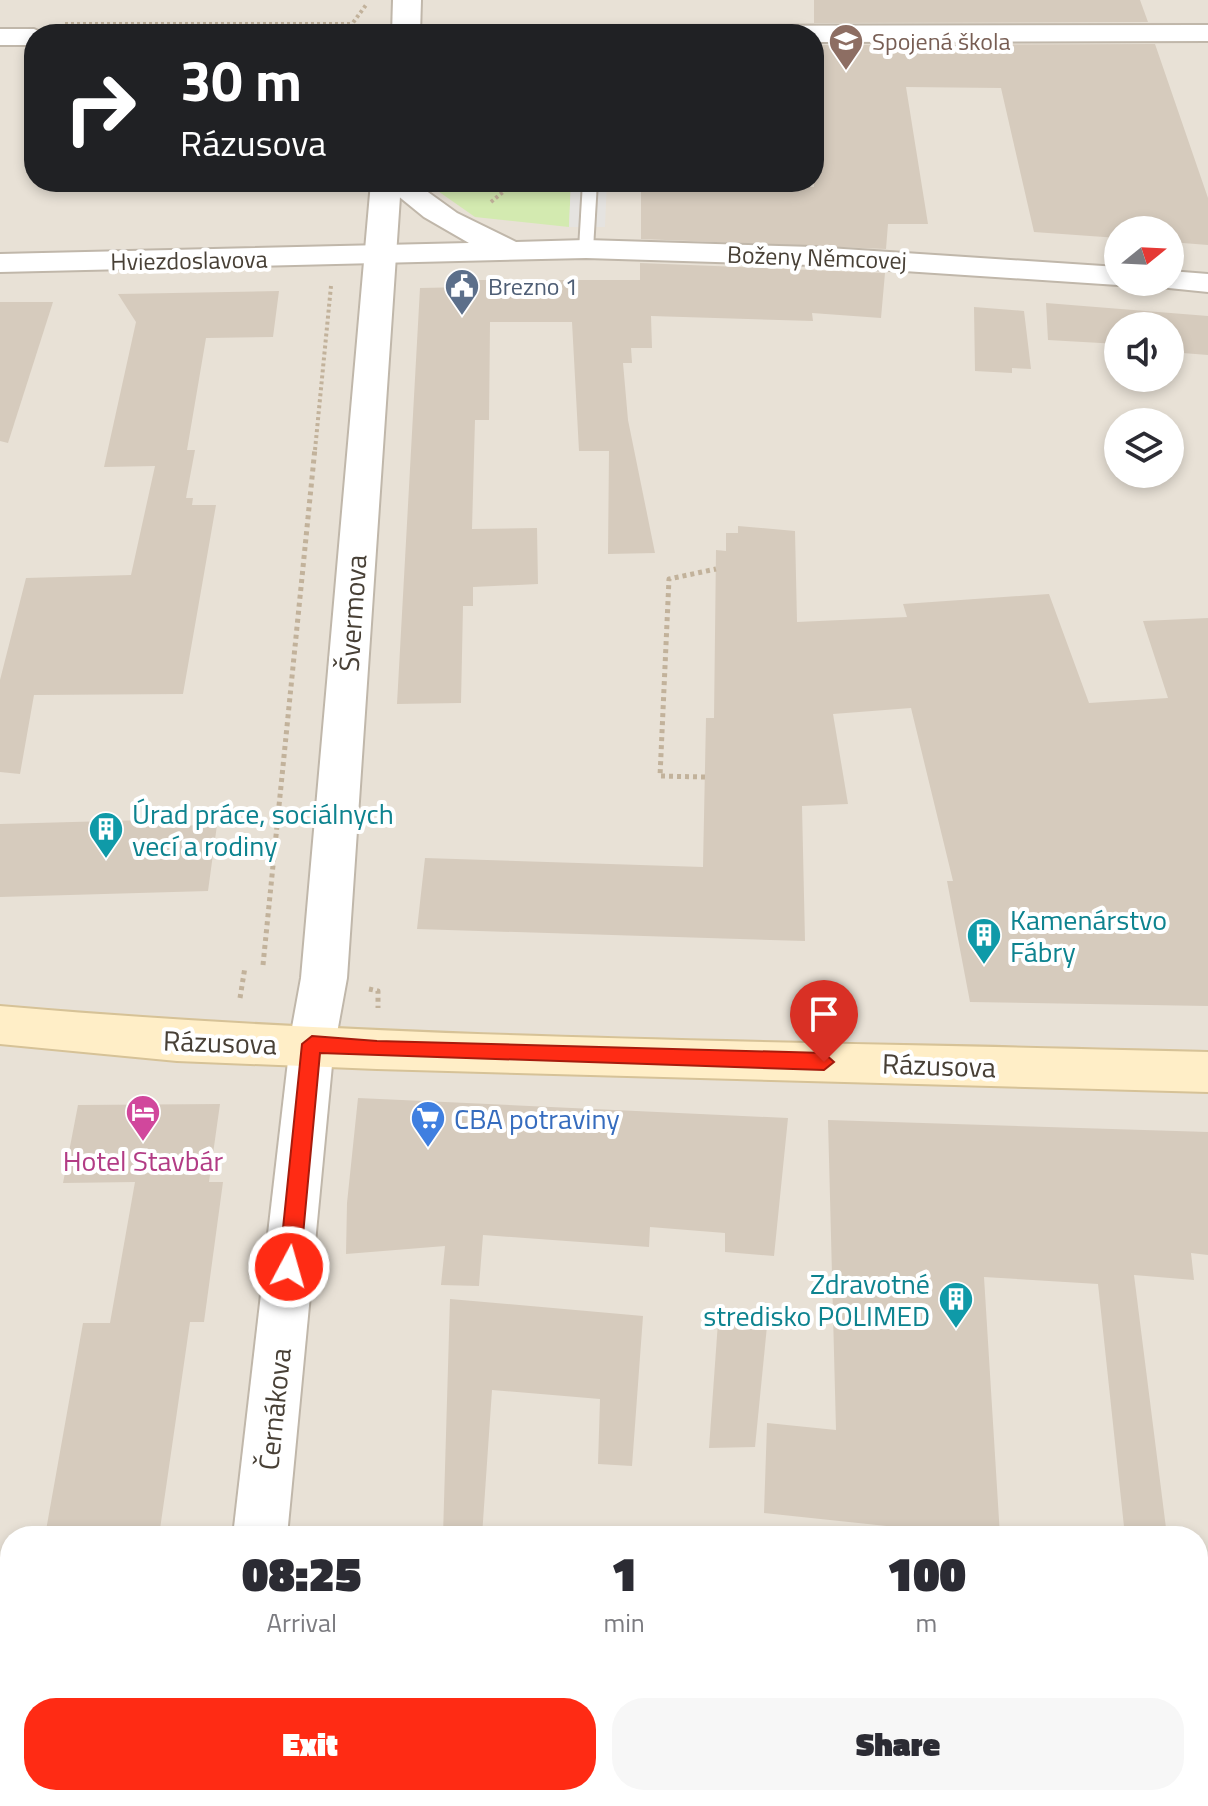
<!DOCTYPE html>
<html lang="en">
<head>
<meta charset="utf-8">
<style>
  :root { --surface:#fff; --page:#f7f7f7; --text:#2b2b33; --muted:#7c7c81; --accent:#ff2b14 }
  body { margin:0; font-family:"Titillium Web",sans-serif; background:var(--page); color:var(--text); height:100vh; display:flex; flex-direction:column; font-size:30px; white-space:nowrap }
  * { box-sizing:border-box; margin:0 }
  p { font-size:26px; color:var(--muted) }
  .icon { flex:none; width:44px; height:44px; fill:none; stroke:currentColor; stroke-width:2; stroke-linecap:round; stroke-linejoin:round }
  .map { position:relative; flex:1; overflow:hidden }
  .panel { position:absolute; left:0px; top:1526px; width:1208px; height:280px; display:flex; flex-direction:column; background:var(--surface); border-radius:32px 32px 0 0; box-shadow:0 4px 12px #0003 }
  .panel>* { flex:none }
  .top-card { position:absolute; left:24px; top:24px; width:800px; height:168px; border-radius:32px; box-shadow:0 4px 12px #0003; background:#202124; color:#fff; overflow:hidden }
  .needle { width:52px; rotate:72deg }
  .tools { position:absolute; left:1104px; top:216px; display:grid; gap:16px }
  .tools a { display:grid; place-items:center; width:80px; height:80px; border-radius:50%; background:var(--surface); box-shadow:0 4px 12px #0003; font-size:40px }
  .pin { position:absolute; display:grid; place-items:center; width:68px; height:68px; color:#fff; margin:-82px -34px; border-radius:50% 50% 50% 0; rotate:-45deg; box-shadow:0 0 8px #0007 }
  .pin .icon { rotate:45deg }
  .me { position:absolute; width:88px; margin:-44px; rotate:6deg; stroke-linejoin:round; filter:drop-shadow(0 0 6px #0008) }
  .turn { display:flex; align-items:center; gap:28px; height:168px; padding:0 24px; font-size:36px }
  .turn .icon { width:104px; height:104px; stroke-width:2.5 }
  .turn b { display:block; font-size:56px; line-height:68px }
  .eta { display:flex; justify-content:space-evenly; align-items:center; height:136px; text-align:center }
  .eta b { font-size:48px; font-weight:800; line-height:56px }
  .action { display:flex; gap:16px; margin-top:auto; padding:16px 24px }
  .action a { flex:1; height:92px; border-radius:32px; background:var(--accent); color:#fff; font-size:32px; font-weight:800; line-height:92px; text-align:center }
  .action a+a { background:var(--page); color:var(--text) }
  .map>svg:first-child { display:block }
  .residential { fill:#e8e1d6; fill-rule:evenodd }
  .green { fill:#d3eab0 }
  .parking { fill:#e5e3e0 }
  .building { fill:#d6cbbd }
  .lines { fill:none; stroke-linecap:round; stroke-linejoin:round }
  .service-casing { stroke:#c0b7aa; stroke-width:4 }
  .minor-casing { stroke:#c0b7aa; stroke-width:4 }
  .tertiary-casing { stroke:#c0b7aa; stroke-width:4 }
  .secondary-casing { stroke:#d6c297; stroke-width:4 }
  .path-far1 { stroke:#c2b29b; stroke-width:4; stroke-dasharray:3 3; stroke-linecap:butt }
  .path { stroke:#c2b29b; stroke-width:5; stroke-dasharray:4 4; stroke-linecap:butt }
  .service { fill:#fff; fill-rule:evenodd }
  .minor { fill:#fff; fill-rule:evenodd }
  .tertiary { fill:#fff; fill-rule:evenodd }
  .secondary { fill:#ffeec7; fill-rule:evenodd }
  .route { fill:#ff2b14; stroke:#a61c0d; stroke-width:2 }
  .labels { text-anchor:middle; dominant-baseline:central; stroke-width:8; stroke-linejoin:round; paint-order:stroke }
  .far-education-label { font-size:24px; fill:#785e54; stroke:#fff; text-anchor:start }
  .far-street-label { font-size:24px; fill:#484036; stroke:#fff }
  .far-service-label { font-size:24px; fill:#4e5e75; stroke:#fff; text-anchor:start }
  .street-label { font-size:28px; fill:#484036; stroke:#fff }
  .culture-label { font-size:28px; fill:#0d838f; stroke:#fff; text-anchor:start }
  .shop-label { font-size:28px; fill:#366cbe; stroke:#fff; text-anchor:start }
  .hotel-label { font-size:28px; fill:#b23c85; stroke:#fff }
</style>
</head>
<body>
<div class="map">
<svg width="1208" height="1806" viewBox="0 0 1208 1806">
  <rect width="100%" height="100%" fill="#f4f0e8"/>
  <path class="residential" d="M0 0H1208V1806H0ZM34 34H814V182H34ZM1118 230H1170V282H1118ZM1118 326H1170V378H1118ZM1118 422H1170V474H1118ZM10 1536H1198V1796H10Z"/>
  <path class="green" d="M425 182H571L569 227 475 217Z"/>
  <path class="parking" d="M571 182H607L605 227H569Z"/>
  <g class="building">
    <path d="M814 0H1140L1148 22 814 23Z"/>
    <path d="M1155 44 1208 198V245L1170 242V230H1118V238L1034 232 1001 88 906 87 928 224H888L886 249 641 239V182L814 187V45Z"/>
    <path d="M640 263 885 273 881 318 812 313 813 321 651 316 652 348H631L632 363H623L628 420 655 553 608 554 609 451H579L572 322H490L489 420H475L472 529 537 528 538 584 473 587V606H463L461 703 397 704 420 288 469 287 470 280H640Z"/>
    <path d="M279 291 273 337 206 338 187 450H195L186 498H193L192 505H216L183 694 34 695 20 774 0 772V680L26 578 131 575 155 466 104 467 136 322 118 294Z"/>
    <path d="M0 302H53L8 443 0 441Z"/>
    <path d="M1046 303 1208 316V355L1170 352V326H1118V344L1048 340Z"/>
    <path d="M974 307 1024 311 1031 369 1012 368V373L975 371Z"/>
    <path d="M738 526 795 531 797 622 907 617 903 604 1049 594 1089 703 1168 698 1143 621 1208 618V1006L970 1002 947 881H953L911 708 833 714 848 804 802 806 805 941 417 929 425 858 703 867 706 718H714L716 550 726 551V533H738Z"/>
    <path d="M145 820 144 826 217 825 208 891 0 897V824Z"/>
    <path d="M358 1098 788 1118 774 1256 725 1252V1233L650 1227 649 1247 483 1235 479 1286 441 1285 445 1246 346 1254 347 1203Z"/>
    <path d="M220 1104 209 1182H223L204 1322H190L159 1536H45L83 1323H110L135 1182 63 1183 78 1105Z"/>
    <path d="M828 1120 1208 1132V1255L1191 1253 1194 1280 1134 1275 1167 1536H1125L1098 1284 984 1277 1000 1536H943V1532L764 1513 767 1423 836 1430Z"/>
    <path d="M450 1299 643 1316 632 1466 598 1464 600 1399 492 1390 482 1536H443Z"/>
    <path d="M718 1322 767 1326 755 1447 709 1448Z"/>
  </g>
  <g class="lines">
    <g class="service-casing">
      <path id="service" d="M583 182H597L593 249 586 253 579 249Z"/>
    </g>
    <g class="minor-casing">
      <g id="minor">
        <path d="M1208 25V41L814 42V34H526L530 28 539 26Z"/>
        <path d="M0 29H34L45 34H34V45H0Z"/>
        <path d="M381 182H414L457 213 516 242 586 240 813 247 1118 267V282H1129L1118 285 813 265 586 258 0 272V254L469 243 424 217Z"/>
        <path d="M1170 271 1208 274V292L1159 287 1156 282H1170Z"/>
        <path d="M312 1025 328 1031 334 1044 287 1536H233L290 1044 296 1031Z"/>
        <path d="M202 1796H260L259 1806H201Z"/>
      </g>
    </g>
    <g class="tertiary-casing">
      <g id="tertiary">
        <path d="M393 0H421L420 34H392Z"/>
        <path d="M371 182H401L347 978 335 1044 328 1058 312 1064 296 1058 289 1044 301 978Z"/>
      </g>
    </g>
    <g class="secondary-casing">
      <path id="secondary" d="M0 1006C401 1041 806 1041 1208 1052V1092L377 1069 177 1061 0 1044Z"/>
    </g>
    <g class="path-far1">
      <path d="M65 24H352"/>
      <path d="M352 34V24L366 5"/>
      <path d="M491 202 515 182"/>
      <path d="M315 450 331 286"/>
    </g>
    <g class="path">
      <path d="M705 777 660 776 669 579 716 569"/>
      <path d="M263 965 315 448"/>
      <path d="M369 989 378 991V1008"/>
      <path d="M240 998 245 967"/>
    </g>
    <use href="#service" class="service"/>
    <use href="#minor" class="minor"/>
    <use href="#tertiary" class="tertiary"/>
    <use href="#secondary" class="secondary"/>
  </g>
  <path class="route" d="M312 1036 377 1041 824 1053 834 1062 824 1070 320 1053 300 1267 297 1274 289 1277 282 1274 279 1267 302 1044Z"/>
  <defs>
    <g id="university-pin" transform="scale(1.8)"><path d="M0 17L-7.5 6A9.5 9.5 0 1 1 7.5 6Z" fill="#8d6e63" stroke="#fff"/><path d="M0-5L7-2L0 1L-7-2ZM-4 1L0 2.5L4 1V4Q0 6-4 4Z" fill="#fff"/></g>
    <g id="civic-pin" transform="scale(1.8)"><path d="M0 17L-7.5 6A9.5 9.5 0 1 1 7.5 6Z" fill="#5c6f8a" stroke="#fff"/><path d="M-.6-6.5H3V-4.5H.6V-3L4-1V1h2V6H-6V1h2V-1L-.6-3ZM-1.2 2.5V6h2.4V2.5Z" fill="#fff"/></g>
    <g id="building-pin" transform="scale(1.8)"><path d="M0 17L-7.5 6A9.5 9.5 0 1 1 7.5 6Z" fill="#0f9aa8" stroke="#fff"/><path d="M-4-6H4V6H1V3H-1V6H-4ZM-2.5-4.3h1.7v1.8h-1.7ZM.8-4.3h1.7v1.8H.8ZM-2.5-1h1.7V.8h-1.7ZM.8-1h1.7V.8H.8Z" fill="#fff"/></g>
    <g id="hotel-pin" transform="scale(1.8)"><path d="M0 17L-7.5 6A9.5 9.5 0 1 1 7.5 6Z" fill="#d1479c" stroke="#fff"/><path d="M-6-4.5h1.5V1H6V5H4.5V3h-9V5H-6ZM-4 0a1.8 1.8 0 1 1 3.6 0ZM.5 0V-2.5h3Q6-2.5 6 0Z" fill="#fff"/></g>
    <g id="supermarket-pin" transform="scale(1.8)"><path d="M0 17L-7.5 6A9.5 9.5 0 1 1 7.5 6Z" fill="#3f7fe0" stroke="#fff"/><path d="M-6-5.5h2.5l.6 2H6L4.5 2H-2.5L-4.4-4H-6ZM-1.5 3.2a1.3 1.3 0 1 0 .1 0ZM3 3.2a1.3 1.3 0 1 0 .1 0Z" fill="#fff"/></g>
  </defs>
  <g fill-rule="evenodd">
    <use href="#university-pin" x="846" y="41"/>
    <use href="#civic-pin" x="462" y="286"/>
    <use href="#building-pin" x="106" y="829"/>
    <use href="#building-pin" x="984" y="935"/>
    <use href="#hotel-pin" x="143" y="1112"/>
    <use href="#supermarket-pin" x="428" y="1118"/>
    <use href="#building-pin" x="956" y="1299"/>
  </g>
  <g class="labels">
    <g class="far-education-label">
      <text x="872" y="41">Spojená škola</text>
    </g>
    <g class="far-street-label">
      <text transform="translate(817 257) rotate(2)">Boženy Němcovej</text>
      <text transform="translate(189 260) rotate(-1)">Hviezdoslavova</text>
    </g>
    <g class="far-service-label">
      <text x="488" y="286">Brezno 1</text>
    </g>
    <g class="street-label">
      <text transform="translate(352 613) rotate(-86)">Švermova</text>
      <text transform="translate(220 1042) rotate(2)">Rázusova</text>
      <text transform="translate(939 1065) rotate(2)">Rázusova</text>
      <text transform="translate(274 1409) rotate(-84)">Černákova</text>
    </g>
    <g class="culture-label">
      <text x="132" y="813">Úrad práce, sociálnych<tspan x="132" dy="32">vecí a rodiny</tspan></text>
      <text x="1010" y="919">Kamenárstvo<tspan x="1010" dy="32">Fábry</tspan></text>
      <text x="930" y="1283" text-anchor="end">Zdravotné<tspan x="930" dy="32">stredisko POLIMED</tspan></text>
    </g>
    <g class="shop-label">
      <text x="454" y="1118">CBA potraviny</text>
    </g>
    <g class="hotel-label">
      <text x="143" y="1160">Hotel Stavbár</text>
    </g>
  </g>
</svg>
<div class="tools">
<a><svg class="needle" viewBox="-14 -14 28 28"><path d="M0-13l5 13h-10z" fill="#e53935"/><path d="M0 13l5-13h-10z" fill="#7c7c81"/></svg></a>
<a><svg class="icon" aria-label="sound" viewBox="0 0 24 24"><path d="M4 9h4l5-4v14l-5-4H4zM17 9q2 3 0 6"/></svg></a>
<a><svg class="icon" aria-label="layers" viewBox="0 0 24 24"><path d="M12 4l9 5-9 5-9-5zM3 14l9 5 9-5"/></svg></a>
</div>
<div class="pin" style="left:824px;top:1062px;background:#d93025"><svg class="icon" aria-label="arrive" viewBox="0 0 24 24"><path d="M6 21V4h12l-3 4 3 4H6"/></svg></div>
<svg class="me" style="left:289px;top:1267px" viewBox="-20 -20 40 40"><circle r="17" fill="#ff2b14" stroke="#fff" stroke-width="3"/><path d="M0-11L8 9 0 5-8 9z" fill="#fff"/></svg>
<div class="top-card">
<div class="turn"><svg class="icon" aria-label="right" viewBox="0 0 24 24"><path d="M7 20v-9h11M14 6l5 5-5 5"/></svg><div><b>30 m</b>Rázusova</div></div>
</div>
<section class="panel">
<div class="eta">
<div><b>08:25</b><p>Arrival</p></div>
<div><b>1</b><p>min</p></div>
<div><b>100</b><p>m</p></div>
</div>
<div class="action"><a>Exit</a><a>Share</a></div>
</section>
</div>
</body>
</html>
